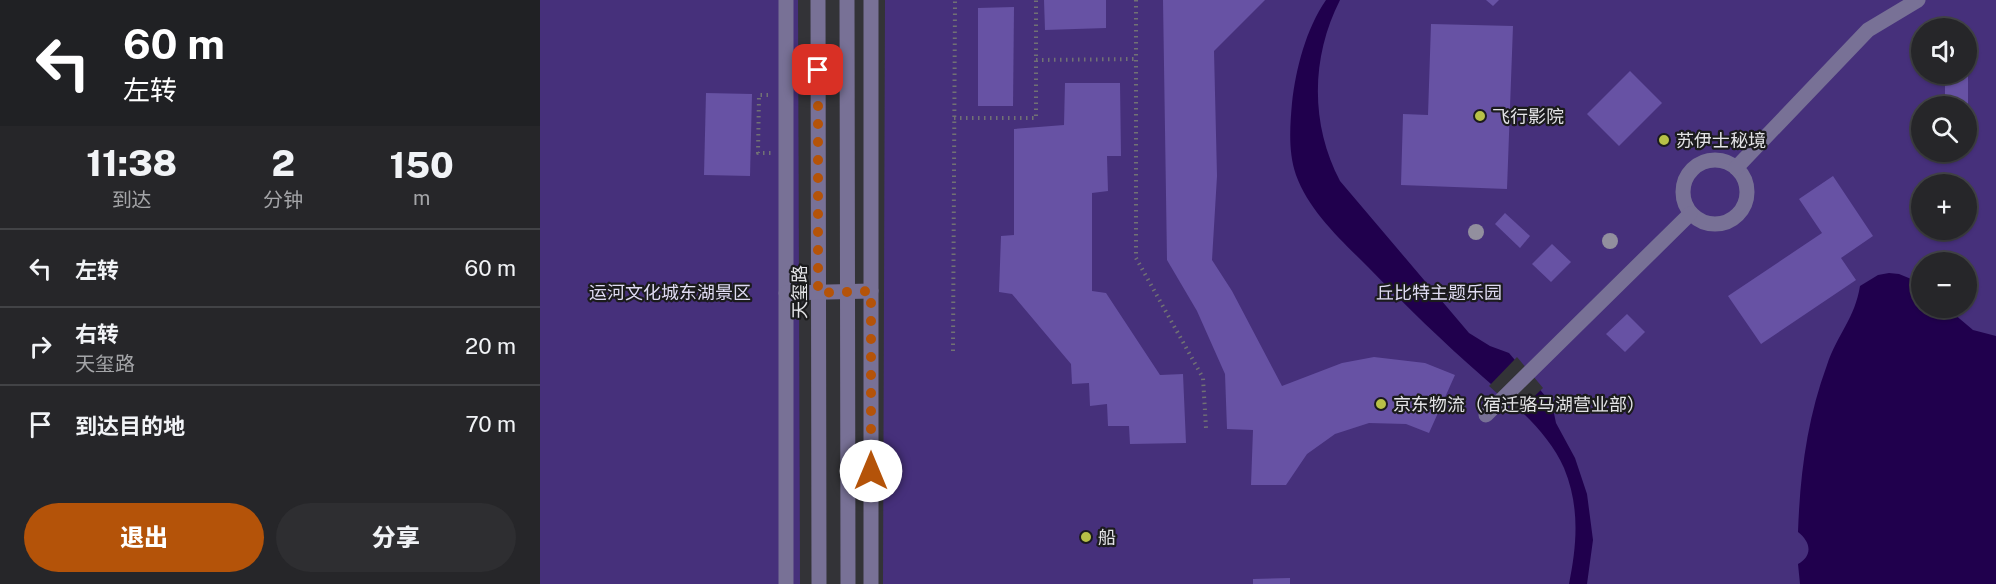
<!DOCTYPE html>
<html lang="zh">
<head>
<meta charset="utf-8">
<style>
  :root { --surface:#262629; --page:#2e2e31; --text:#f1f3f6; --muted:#a4a5a8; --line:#424346; --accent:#b45309 }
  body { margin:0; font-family:"Public Sans","Noto Sans SC",sans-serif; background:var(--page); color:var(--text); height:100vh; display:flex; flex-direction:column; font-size:22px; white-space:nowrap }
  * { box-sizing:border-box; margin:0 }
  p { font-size:20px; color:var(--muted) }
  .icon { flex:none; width:33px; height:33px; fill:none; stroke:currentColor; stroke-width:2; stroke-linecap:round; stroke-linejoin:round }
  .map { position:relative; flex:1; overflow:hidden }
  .details { display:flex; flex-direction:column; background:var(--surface); width:540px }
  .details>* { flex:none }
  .banner { background:#202124; color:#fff; overflow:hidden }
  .buttons { position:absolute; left:1371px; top:18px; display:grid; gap:12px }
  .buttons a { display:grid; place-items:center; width:66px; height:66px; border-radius:50%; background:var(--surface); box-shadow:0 2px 4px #0004,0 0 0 2px var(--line); font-size:30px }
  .pin { position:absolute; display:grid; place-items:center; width:51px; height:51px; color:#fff; margin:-26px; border-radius:12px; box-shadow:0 3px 9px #0006 }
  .me { position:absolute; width:66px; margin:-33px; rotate:0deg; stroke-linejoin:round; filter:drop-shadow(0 0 4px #0008) }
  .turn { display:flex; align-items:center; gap:21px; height:126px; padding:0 24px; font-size:27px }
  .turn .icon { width:78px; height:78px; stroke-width:2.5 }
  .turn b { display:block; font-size:42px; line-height:51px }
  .eta { display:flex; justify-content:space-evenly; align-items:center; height:102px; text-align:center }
  .eta b { font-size:36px; font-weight:800; line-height:42px }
  .button { display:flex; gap:12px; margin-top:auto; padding:12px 24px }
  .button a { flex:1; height:69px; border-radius:36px; background:var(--accent); color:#fff; font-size:24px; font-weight:800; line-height:69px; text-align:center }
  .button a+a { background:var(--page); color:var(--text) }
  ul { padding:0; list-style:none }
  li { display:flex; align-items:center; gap:18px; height:78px; padding:0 24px; border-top:2px solid var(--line) }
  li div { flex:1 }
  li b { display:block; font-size:22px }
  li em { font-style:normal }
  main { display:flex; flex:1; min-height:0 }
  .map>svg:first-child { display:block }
  .green { fill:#46307b; fill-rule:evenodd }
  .water { fill:#20004d }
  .pier { fill:#333337 }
  .building { fill:#6752a4 }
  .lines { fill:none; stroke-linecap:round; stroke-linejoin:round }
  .path { stroke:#717174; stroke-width:4; stroke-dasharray:1.5 4.5; stroke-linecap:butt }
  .minor { stroke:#787196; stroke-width:15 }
  .tree { fill:#928f9e }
  .route { stroke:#b45309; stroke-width:10; stroke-dasharray:0 18 }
  .poi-dot { fill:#b8c147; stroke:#1b1b1d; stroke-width:2 }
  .labels { text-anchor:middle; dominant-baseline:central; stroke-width:4.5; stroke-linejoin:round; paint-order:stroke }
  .poi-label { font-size:18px; fill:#e3e3e6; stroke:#1b1b1d; text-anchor:start }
  .park-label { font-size:18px; fill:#dfdbf2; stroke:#1b1b1d }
  .street-label { font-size:18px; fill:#e3e3e6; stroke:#1b1b1d }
</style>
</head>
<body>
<main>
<section class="details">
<div class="banner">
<div class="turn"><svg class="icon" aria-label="left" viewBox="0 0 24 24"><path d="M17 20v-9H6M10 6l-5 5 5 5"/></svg><div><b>60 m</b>左转</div></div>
</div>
<div class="eta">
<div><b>11:38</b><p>到达</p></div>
<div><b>2</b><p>分钟</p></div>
<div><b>150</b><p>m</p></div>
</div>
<ul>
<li><svg class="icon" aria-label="left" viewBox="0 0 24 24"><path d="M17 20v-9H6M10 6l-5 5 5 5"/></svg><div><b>左转</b></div><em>60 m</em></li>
<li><svg class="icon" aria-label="right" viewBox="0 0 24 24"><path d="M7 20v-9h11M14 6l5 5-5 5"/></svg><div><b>右转</b><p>天玺路</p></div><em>20 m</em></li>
<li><svg class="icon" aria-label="arrive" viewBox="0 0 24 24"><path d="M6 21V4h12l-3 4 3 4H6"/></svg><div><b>到达目的地</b></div><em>70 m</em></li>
</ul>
<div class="button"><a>退出</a><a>分享</a></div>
</section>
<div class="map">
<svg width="1456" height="584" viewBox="0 0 1456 584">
  <rect width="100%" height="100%" fill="#333337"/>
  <g class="green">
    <path d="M0 0H258L260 584H0Z"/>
    <path d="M345 0H1456V584H343ZM1382 28H1426V74H1382ZM1382 106H1426V152H1382ZM1382 184H1426V230H1382ZM1382 262H1426V308H1382Z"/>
  </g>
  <g class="water">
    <path d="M786 0H800C771 57 770 124 800 181L929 333 950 346 969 353 1012 404 1016 423 1035 458 1047 494 1053 540 1047 584H1029C1037 544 1040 507 1024 468 1008 431 972 403 943 377 903 342 865 305 828 267 801 240 769 211 756 175 748 152 750 126 752 103 756 68 766 29 786 0Z"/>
    <path d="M1349 273 1359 274 1381 283 1382 308H1407L1433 330 1456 336V584H1260L1258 564C1273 556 1271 542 1258 532 1260 475 1267 419 1287 365 1297 335 1315 318 1320 286L1338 275Z"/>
  </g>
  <path class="pier" d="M977 357 1003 388 978 412 949 386Z"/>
  <g class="building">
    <path d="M504 0H566V28L505 30Z"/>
    <path d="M623 0H725L674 51 677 176 672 260 692 291 742 386 802 363 834 357 885 363 915 375 889 433 866 424 829 423 795 434 767 454 746 485H711L713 430 687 429 685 374 657 311 627 260Z"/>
    <path d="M946 0H959L953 6Z"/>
    <path d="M474 7 473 106H438V8Z"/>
    <path d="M891 24 973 26 967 189 861 185 863 114 888 115Z"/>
    <path d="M1090 71 1122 103 1079 146 1047 114Z"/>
    <rect x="1405" y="74" width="23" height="32"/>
    <path d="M525 83H580L581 156H567L568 191 552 193V291L566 293 620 375 643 374 646 443 590 444 589 426H568L567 404 550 406 549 383 532 384 531 364 472 294 459 292 461 236 474 235V129L524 125Z"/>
    <path d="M166 93 212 94 210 176 164 175Z"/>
    <path d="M1293 176 1333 236 1301 258 1316 280 1221 344 1188 296 1282 233 1259 199Z"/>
    <path d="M965 213 990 236 980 248 955 224Z"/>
    <path d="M1012 244 1031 262 1011 282 992 264Z"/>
    <path d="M1087 314 1105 332 1085 352 1066 334Z"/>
    <path d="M750 578V584H713V579Z"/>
  </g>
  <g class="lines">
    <g class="path">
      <path d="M596 0V258L663 378 666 428"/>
      <path d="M496 60 596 59"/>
      <path d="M228 95H219L218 153H231"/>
      <path d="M414 118H496V0"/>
      <path d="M413 351 415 0"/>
    </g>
    <g class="minor">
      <path d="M246 0V584"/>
      <path d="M278 0 279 584"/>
      <path d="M307 0 308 584"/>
      <circle cx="1175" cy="192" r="32"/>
      <path d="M1196 168 1328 30 1378 0"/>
      <path d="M246 293 331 291"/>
      <path d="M946 415 1150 214"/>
      <path d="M331 584V0"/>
    </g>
  </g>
  <g class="tree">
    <circle cx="936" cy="232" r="8"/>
    <circle cx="1070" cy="241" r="8"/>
  </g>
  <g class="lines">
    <path class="route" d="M278 70V293L331 291V471"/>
  </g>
  <g class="poi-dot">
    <circle cx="940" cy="116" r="6"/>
    <circle cx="1124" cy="140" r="6"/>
    <circle cx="841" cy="404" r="6"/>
    <circle cx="546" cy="537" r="6"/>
  </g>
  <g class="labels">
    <g class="poi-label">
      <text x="952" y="116">飞行影院</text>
      <text x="1136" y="140">苏伊士秘境</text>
      <text x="853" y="404">京东物流（宿迁骆马湖营业部）</text>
      <text x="558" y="537">船</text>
    </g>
    <g class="park-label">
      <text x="130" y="292">运河文化城东湖景区</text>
      <text x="899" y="292">丘比特主题乐园</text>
    </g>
    <g class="street-label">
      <text transform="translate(259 292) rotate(-90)">天玺路</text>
    </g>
  </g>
</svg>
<div class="buttons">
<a><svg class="icon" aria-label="sound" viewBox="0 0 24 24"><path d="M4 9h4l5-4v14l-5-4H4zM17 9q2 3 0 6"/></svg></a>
<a><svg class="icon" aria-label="search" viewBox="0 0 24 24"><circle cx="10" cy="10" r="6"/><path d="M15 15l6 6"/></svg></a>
<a>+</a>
<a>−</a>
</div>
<div class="pin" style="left:278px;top:70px;background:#d93025"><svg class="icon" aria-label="arrive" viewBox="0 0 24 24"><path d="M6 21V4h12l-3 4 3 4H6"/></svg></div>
<svg class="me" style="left:331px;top:471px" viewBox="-20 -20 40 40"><circle r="19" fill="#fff"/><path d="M0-13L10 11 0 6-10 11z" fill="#b45309"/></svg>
</div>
</main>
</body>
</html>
